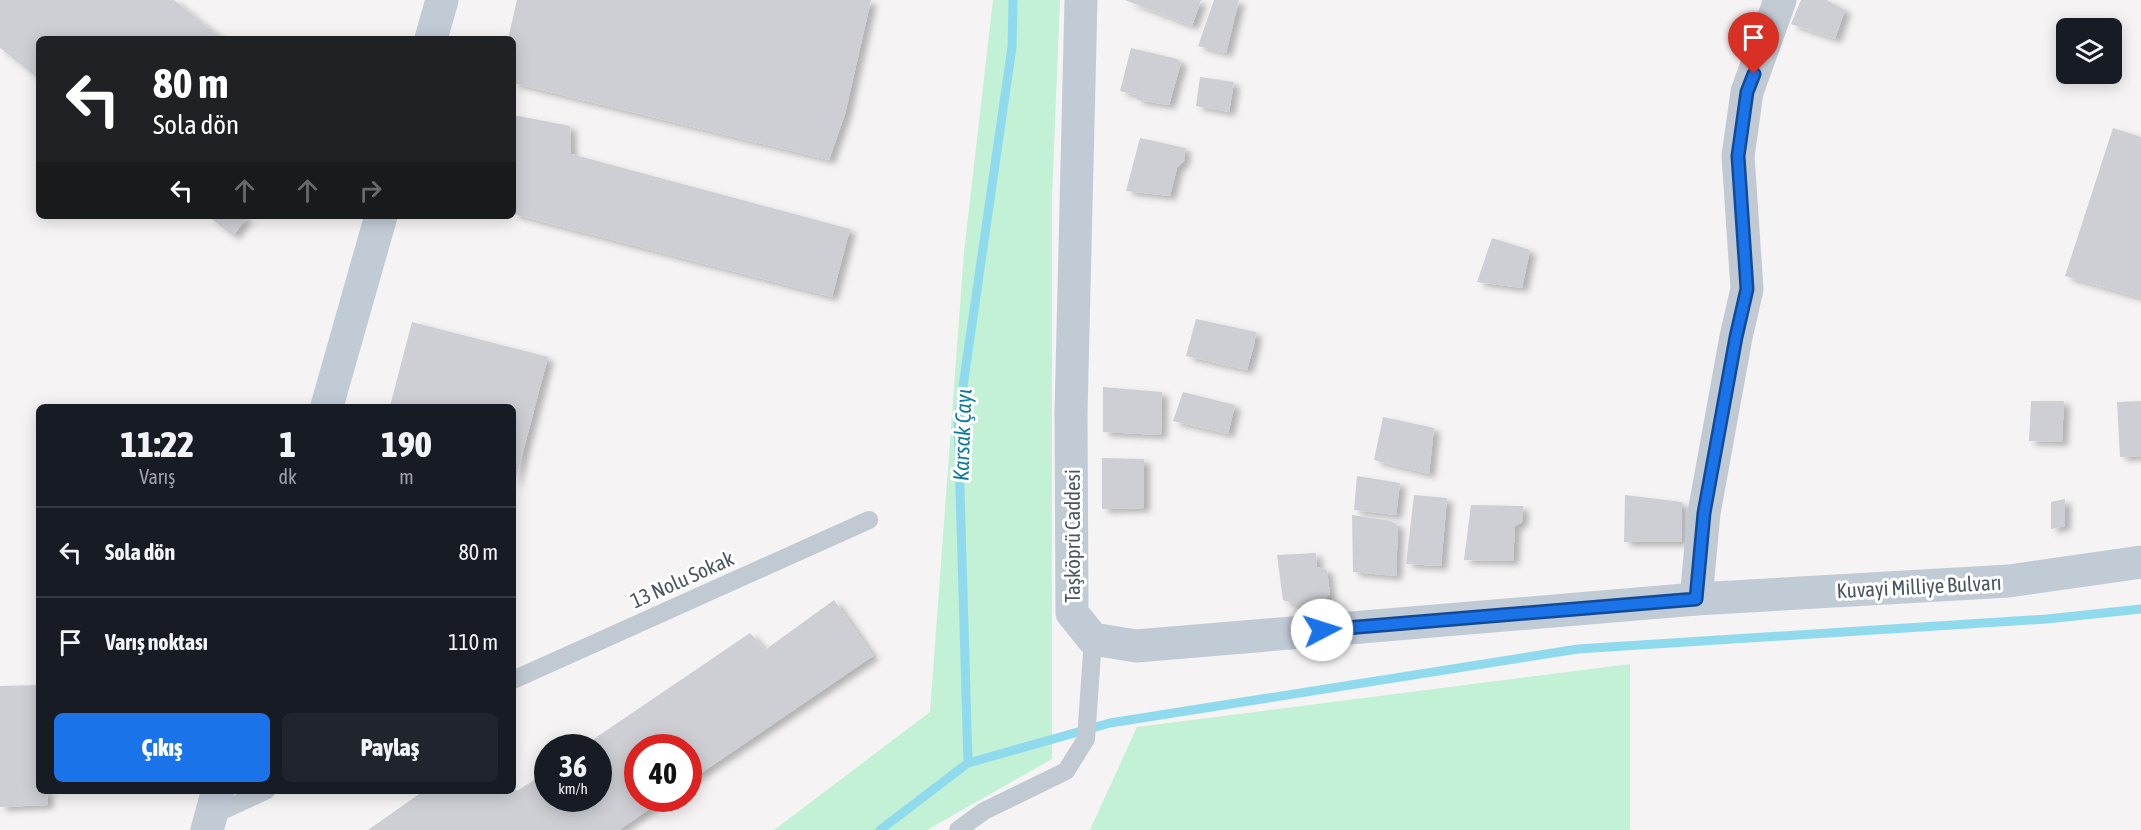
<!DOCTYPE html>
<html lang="tr">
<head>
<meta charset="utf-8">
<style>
  :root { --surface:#171b24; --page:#20242c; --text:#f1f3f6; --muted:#9ea1a6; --line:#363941; --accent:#1a73e8 }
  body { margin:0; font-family:"Asap Condensed",sans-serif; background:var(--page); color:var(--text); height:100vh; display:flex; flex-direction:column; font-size:22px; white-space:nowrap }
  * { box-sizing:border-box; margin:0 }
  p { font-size:20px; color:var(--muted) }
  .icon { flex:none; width:33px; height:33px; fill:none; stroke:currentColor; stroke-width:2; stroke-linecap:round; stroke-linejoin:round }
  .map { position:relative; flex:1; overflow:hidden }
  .panel { position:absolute; left:36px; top:404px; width:480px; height:390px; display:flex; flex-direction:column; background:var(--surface); border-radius:9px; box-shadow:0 3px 15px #0003 }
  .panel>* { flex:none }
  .top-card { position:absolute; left:36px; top:36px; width:480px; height:183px; border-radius:9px; box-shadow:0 3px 15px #0003; background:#202124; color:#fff; overflow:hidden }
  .buttons { position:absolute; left:2056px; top:18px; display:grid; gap:12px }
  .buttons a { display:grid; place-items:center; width:66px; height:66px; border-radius:9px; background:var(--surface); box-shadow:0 3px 15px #0003; font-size:30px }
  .speed { position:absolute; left:534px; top:734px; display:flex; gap:12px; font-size:30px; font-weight:700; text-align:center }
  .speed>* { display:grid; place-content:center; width:78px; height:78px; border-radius:50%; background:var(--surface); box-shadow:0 3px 15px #0003; line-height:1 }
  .speed small { font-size:15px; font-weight:400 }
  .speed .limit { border:9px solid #d22; background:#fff; color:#111 }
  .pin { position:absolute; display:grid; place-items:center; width:51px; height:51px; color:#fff; margin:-62px -26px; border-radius:50% 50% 50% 0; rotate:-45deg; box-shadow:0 0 6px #0007 }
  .pin .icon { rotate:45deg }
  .me { position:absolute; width:66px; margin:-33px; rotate:85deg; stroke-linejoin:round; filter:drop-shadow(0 0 4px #0008) }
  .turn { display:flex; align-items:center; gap:21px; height:126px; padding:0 18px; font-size:27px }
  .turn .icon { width:78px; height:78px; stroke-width:2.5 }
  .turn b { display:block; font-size:42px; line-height:51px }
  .lanes { display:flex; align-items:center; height:57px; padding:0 18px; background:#0003; justify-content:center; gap:30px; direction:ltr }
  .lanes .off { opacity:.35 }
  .eta { display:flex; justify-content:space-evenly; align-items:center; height:102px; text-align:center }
  .eta b { font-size:36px; font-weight:800; line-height:42px }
  .action { display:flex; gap:12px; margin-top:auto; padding:12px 18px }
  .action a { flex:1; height:69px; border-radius:9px; background:var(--accent); color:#fff; font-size:24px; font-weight:800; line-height:69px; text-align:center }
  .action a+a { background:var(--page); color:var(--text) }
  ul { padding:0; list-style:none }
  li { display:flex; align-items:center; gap:18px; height:90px; padding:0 18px; border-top:2px solid var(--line) }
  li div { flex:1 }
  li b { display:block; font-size:22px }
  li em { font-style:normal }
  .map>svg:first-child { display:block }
  .green { fill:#c3f1d5 }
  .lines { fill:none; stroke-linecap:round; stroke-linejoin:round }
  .stream { stroke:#90daee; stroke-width:9 }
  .building { fill:#cdcfd5; filter:url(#shadow) }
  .lane { stroke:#c1cad2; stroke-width:18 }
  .street { stroke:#c1cad2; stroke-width:33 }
  .secondary { stroke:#c1cbd6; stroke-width:33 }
  .route-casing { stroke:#114b97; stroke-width:15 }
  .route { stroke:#1a73e8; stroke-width:10 }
  .labels { text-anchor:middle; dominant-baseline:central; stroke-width:6; stroke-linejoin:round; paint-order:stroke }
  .street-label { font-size:21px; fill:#4a5661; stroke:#fff }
  .water-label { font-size:22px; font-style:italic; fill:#0c7c9b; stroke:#fff }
</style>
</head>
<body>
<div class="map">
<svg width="2141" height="830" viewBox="0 0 2141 830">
  <defs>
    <filter id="shadow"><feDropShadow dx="6" dy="4" stdDeviation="3" flood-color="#0004"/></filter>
  </defs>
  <rect width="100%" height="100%" fill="#f5f3f3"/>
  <g class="green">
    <path d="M993 0H1060L1052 197V759L927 830H774L930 712 964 252Z"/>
    <path d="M1630 664V830H1090L1137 727Z"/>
  </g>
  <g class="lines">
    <g class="stream">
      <path d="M968 763 1110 723 1578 649 2047 619 2141 609"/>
      <path d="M880 830 968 763 958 421 1012 47 1013 0"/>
    </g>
  </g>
  <g class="building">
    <path d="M0 0H174L222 39H39V79L0 48Z"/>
    <path d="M517 0H871L845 114 829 160 513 83V39H508Z"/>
    <path d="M1125 0H1201L1192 26Z"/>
    <path d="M1214 0H1239L1226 53 1198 46Z"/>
    <path d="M1801 0H1827L1845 10 1835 39 1791 24Z"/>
    <path d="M1131 48 1177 59 1181 63 1169 105 1137 100V95L1120 91Z"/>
    <path d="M1200 77 1234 82 1229 112 1196 106Z"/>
    <path d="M513 115 570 126 571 154 850 229 832 297 513 214Z"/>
    <path d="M2113 128 2141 137V298L2065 276Z"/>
    <path d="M1140 138 1185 148 1184 161 1177 168 1170 196 1126 191Z"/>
    <path d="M208 216H248L233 236Z"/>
    <path d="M1492 238 1530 250 1522 288 1477 282Z"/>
    <path d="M1196 319 1256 332 1254 345 1247 370 1186 356Z"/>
    <path d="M412 322 548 357 514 486 513 406H390Z"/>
    <path d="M1103 387 1162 392 1161 435 1103 432Z"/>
    <path d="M1183 392 1235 405 1228 434 1173 421Z"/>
    <path d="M2031 401H2064L2062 442 2029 441Z"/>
    <path d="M2141 401V456L2120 457 2117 402Z"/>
    <path d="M1383 417 1434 428 1429 474 1374 460Z"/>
    <path d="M1102 458 1144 459V508L1102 509Z"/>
    <path d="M1357 476 1400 483 1396 515 1354 510Z"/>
    <path d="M1414 495 1447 498 1441 566 1406 564Z"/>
    <path d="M1625 495 1682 502V542H1624Z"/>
    <path d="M2065 499V526L2051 529V502Z"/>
    <path d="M1471 505 1523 506 1522 522 1515 526 1513 561 1464 560Z"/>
    <path d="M1352 515 1391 521 1398 526 1396 576 1353 572Z"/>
    <path d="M1316 553 1317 567 1327 570 1330 595 1304 607 1283 600 1277 555Z"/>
    <path d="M834 600 873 656 688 782V747H638V798H665L619 830H368L425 790H513V786L517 791 548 771V798H598V747H582L750 633 765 650Z"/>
    <path d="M39 685V790H48L47 805 0 807V686Z"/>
  </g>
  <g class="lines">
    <g class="lane">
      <path d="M513 680 869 520"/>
      <path d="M211 816 267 790"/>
      <path d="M958 830 984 811 1066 771 1086 739 1093 639"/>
    </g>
    <path class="street" d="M1696 599 1704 513 1736 337 1747 289 1738 156 1747 92 1780 0"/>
    <g class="secondary">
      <path d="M1081 0 1071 413 1072 613 1093 639 1136 646 1696 599 2009 581 2141 562"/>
      <path d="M431 39 442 0"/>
      <path d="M327 406 381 216"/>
      <path d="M207 830 218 790"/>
    </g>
  </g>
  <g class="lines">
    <g class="route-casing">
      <path id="route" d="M1322 630 1696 599 1704 513 1736 337 1747 289 1738 156 1747 92 1754 74"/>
    </g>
    <use href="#route" class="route"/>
  </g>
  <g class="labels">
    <g class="street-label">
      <text transform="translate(1072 536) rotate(-90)">Taşköprü Caddesi</text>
      <text transform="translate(682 579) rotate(-24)">13 Nolu Sokak</text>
      <text transform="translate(1919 586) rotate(-3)">Kuvayi Milliye Bulvarı</text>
    </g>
    <g class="water-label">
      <text transform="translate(962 435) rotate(-88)">Karsak Çayı</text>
    </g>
  </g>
</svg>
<div class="buttons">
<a><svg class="icon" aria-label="layers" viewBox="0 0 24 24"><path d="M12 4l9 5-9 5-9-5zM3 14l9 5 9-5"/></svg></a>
</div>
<div class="speed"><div>36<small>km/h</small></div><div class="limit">40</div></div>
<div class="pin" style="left:1754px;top:74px;background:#d93025"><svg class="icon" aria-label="arrive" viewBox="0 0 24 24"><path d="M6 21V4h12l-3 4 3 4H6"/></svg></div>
<svg class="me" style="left:1322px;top:630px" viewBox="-20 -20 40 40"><circle r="19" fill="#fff"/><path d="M0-13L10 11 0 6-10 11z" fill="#1a73e8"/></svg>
<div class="top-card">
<div class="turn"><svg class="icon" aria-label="left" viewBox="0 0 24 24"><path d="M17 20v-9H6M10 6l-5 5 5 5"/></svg><div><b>80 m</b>Sola dön</div></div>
<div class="lanes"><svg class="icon" aria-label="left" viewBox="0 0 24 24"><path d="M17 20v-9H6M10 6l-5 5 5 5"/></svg><svg class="icon off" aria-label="ahead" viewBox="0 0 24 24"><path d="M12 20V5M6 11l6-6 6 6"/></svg><svg class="icon off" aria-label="ahead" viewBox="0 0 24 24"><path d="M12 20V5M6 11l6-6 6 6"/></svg><svg class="icon off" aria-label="right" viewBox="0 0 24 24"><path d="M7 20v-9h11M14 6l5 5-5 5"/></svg></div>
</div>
<section class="panel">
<div class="eta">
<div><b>11:22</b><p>Varış</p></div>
<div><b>1</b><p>dk</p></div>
<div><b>190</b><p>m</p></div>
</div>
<ul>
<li><svg class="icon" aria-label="left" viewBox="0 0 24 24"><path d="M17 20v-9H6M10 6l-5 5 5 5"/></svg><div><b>Sola dön</b></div><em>80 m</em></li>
<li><svg class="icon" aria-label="arrive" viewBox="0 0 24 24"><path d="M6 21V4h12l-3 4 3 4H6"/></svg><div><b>Varış noktası</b></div><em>110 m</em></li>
</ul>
<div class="action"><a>Çıkış</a><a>Paylaş</a></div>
</section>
</div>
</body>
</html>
